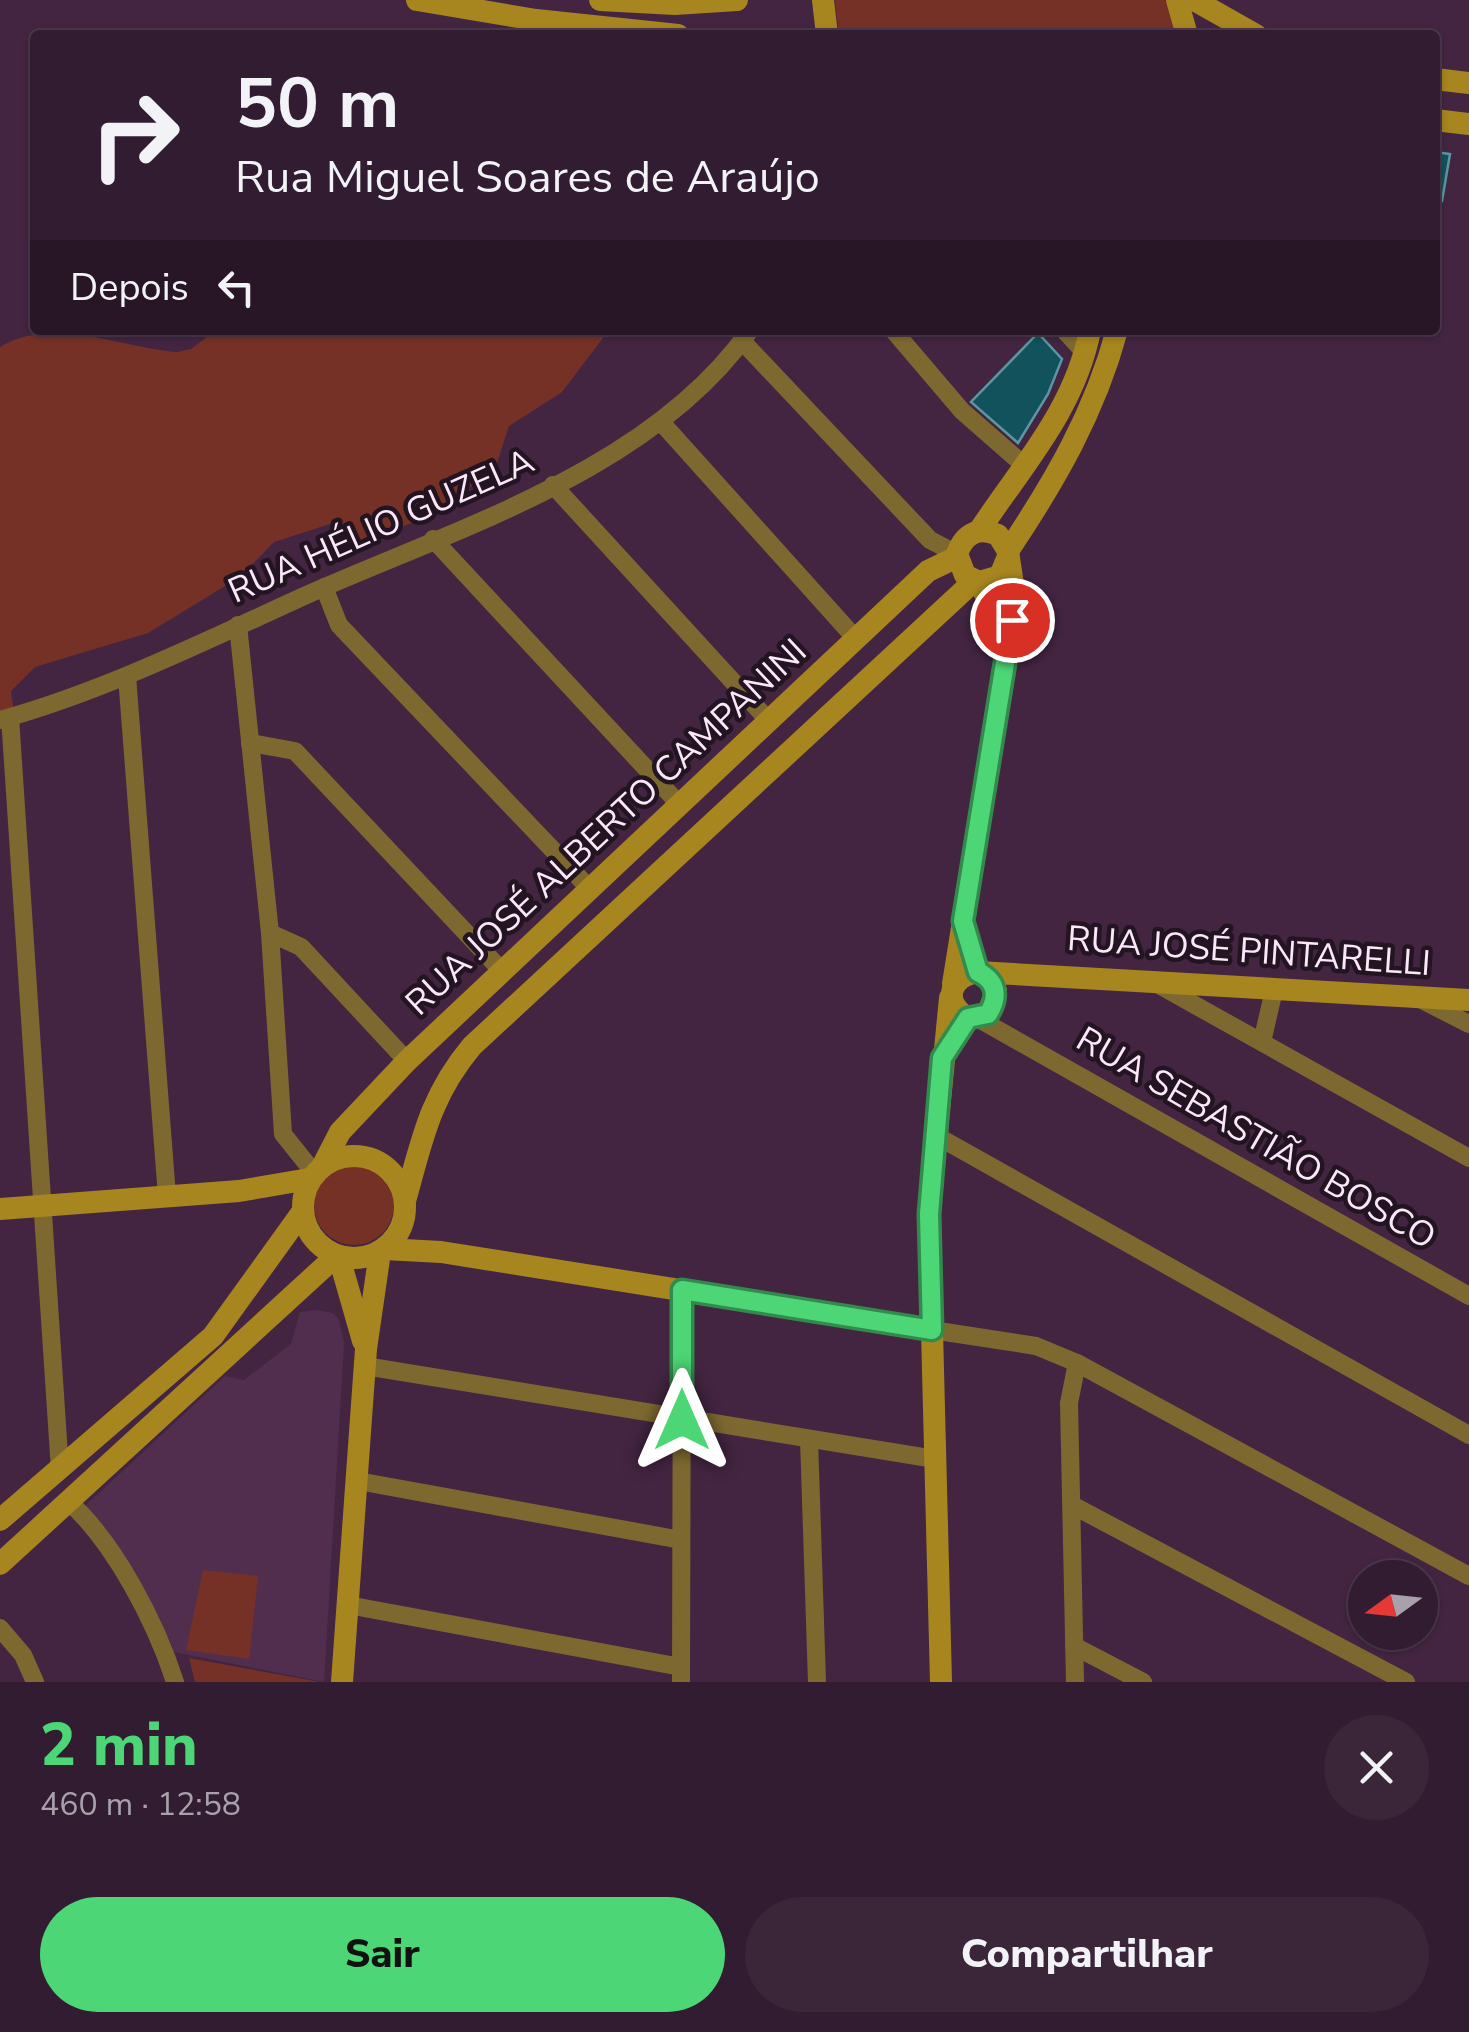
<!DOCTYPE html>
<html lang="pt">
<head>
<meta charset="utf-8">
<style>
  :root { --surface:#321c31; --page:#3a2539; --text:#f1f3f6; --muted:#a8a1ab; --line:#4d3a4d; --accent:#4dd676 }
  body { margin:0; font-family:"Nunito Sans",sans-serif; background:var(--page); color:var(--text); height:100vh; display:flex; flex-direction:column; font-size:38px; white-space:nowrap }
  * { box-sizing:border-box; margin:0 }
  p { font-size:32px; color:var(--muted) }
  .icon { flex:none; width:55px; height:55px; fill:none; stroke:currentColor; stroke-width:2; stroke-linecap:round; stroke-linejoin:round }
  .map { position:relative; height:1682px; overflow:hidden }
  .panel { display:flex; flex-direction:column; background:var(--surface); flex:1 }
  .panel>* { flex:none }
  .top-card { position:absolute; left:30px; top:30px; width:1410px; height:305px; border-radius:10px; box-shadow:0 2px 8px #0004,0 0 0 2px var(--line); background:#321c31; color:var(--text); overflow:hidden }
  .needle { width:65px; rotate:255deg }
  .tools { position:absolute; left:1348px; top:1560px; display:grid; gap:20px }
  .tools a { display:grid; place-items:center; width:90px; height:90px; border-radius:50%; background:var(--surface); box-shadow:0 2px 8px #0004,0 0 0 2px var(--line); font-size:50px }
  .pin { position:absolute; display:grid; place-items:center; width:85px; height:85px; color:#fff; margin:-42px; border:5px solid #fff; border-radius:50%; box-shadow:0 2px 10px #0007 }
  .me { position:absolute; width:110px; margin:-55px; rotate:0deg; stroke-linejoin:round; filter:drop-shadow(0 0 8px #0008) }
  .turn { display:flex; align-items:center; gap:35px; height:210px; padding:0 40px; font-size:45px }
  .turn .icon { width:130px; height:130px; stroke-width:2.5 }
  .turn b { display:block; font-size:70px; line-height:85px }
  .then { display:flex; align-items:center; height:95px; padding:0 40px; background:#0003; gap:20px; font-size:38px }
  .round { display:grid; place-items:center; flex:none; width:105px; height:105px; border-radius:52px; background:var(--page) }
  .head { display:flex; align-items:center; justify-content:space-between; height:170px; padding:0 40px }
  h1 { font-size:60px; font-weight:800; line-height:75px; color:var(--accent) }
  .button { display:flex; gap:20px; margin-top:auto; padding:20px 40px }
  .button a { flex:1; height:115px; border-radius:60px; background:var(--accent); color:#111; font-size:40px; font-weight:800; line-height:115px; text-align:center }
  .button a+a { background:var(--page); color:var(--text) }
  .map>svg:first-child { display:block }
  .built { fill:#512e4e }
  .green { fill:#763127 }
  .building { fill:#11525c; stroke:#5b96a1; stroke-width:2.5 }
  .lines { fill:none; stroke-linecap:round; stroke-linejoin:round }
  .street { stroke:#7d6930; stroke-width:18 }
  .secondary { stroke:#a78620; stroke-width:22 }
  .route-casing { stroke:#328b4d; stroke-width:25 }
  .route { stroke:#4dd676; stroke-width:18 }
  .labels { text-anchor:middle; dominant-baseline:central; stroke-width:9; stroke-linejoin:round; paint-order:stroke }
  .street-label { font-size:35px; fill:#fbe7f9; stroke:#221420 }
</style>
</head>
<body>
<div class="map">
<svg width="1469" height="1682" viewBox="0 0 1469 1682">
  <rect width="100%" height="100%" fill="#432541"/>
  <path class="built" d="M315 1310 333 1313 339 1320 344 1343 324 1682 174 1652 145 1592 85 1506 225 1376 244 1380 291 1344 300 1312Z"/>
  <g class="green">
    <path d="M835 0H1165L1173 14 1176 35H839Z"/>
    <path d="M216 330H352L360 336 410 330H609L562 392 509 426 495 469 428 517 361 542 354 541 346 526 336 522 274 542 240 577 148 633 35 667 11 691 14 713 0 727V347C52 315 122 348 178 352L191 349Z"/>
    <circle cx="354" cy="1205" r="40"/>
    <path d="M203 1570 258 1576 249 1659 186 1650Z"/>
    <path d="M189 1658 320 1682H195Z"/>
  </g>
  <g class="building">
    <path d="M1435 152 1450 154 1442 201H1435Z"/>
    <path d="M1038 333 1062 359 1048 394 1018 443 971 402Z"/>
  </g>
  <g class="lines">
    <g class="street">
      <path d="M893 330 962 411 1026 467"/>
      <path d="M1064 330 1085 353"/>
      <path d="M742 341 930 540 957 554"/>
      <path d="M661 422 856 639"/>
      <path d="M553 485 769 721"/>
      <path d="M433 539 680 805"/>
      <path d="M324 587 339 625 590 889"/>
      <path d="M238 625 270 933 283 1134 315 1174"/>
      <path d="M127 676 167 1196"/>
      <path d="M10 717 60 1470"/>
      <path d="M0 720C108 690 209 639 311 593 460 527 652 469 750 330"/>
      <path d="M250 743 295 751 502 971"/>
      <path d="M270 933 301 947 407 1061"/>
      <path d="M1159 985 1469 1158"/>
      <path d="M1420 999 1469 1024"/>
      <path d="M977 1018 1469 1296"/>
      <path d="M1262 1042 1274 990"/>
      <path d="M935 1135 1469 1435"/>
      <path d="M932 1330 1036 1346 1077 1363 1469 1576"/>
      <path d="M365 1366 935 1459"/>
      <path d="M809 1439 817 1682"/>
      <path d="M358 1481 681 1540"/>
      <path d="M68 1501C115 1543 156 1623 175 1682"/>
      <path d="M1072 1505 1406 1682"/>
      <path d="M348 1605 681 1667"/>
      <path d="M0 1628 23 1655 35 1682"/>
      <path d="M1074 1646 1143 1682"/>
      <path d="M681 1682 682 1290"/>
      <path d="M1075 1682 1069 1403 1077 1363"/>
    </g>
    <g class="secondary">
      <path d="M417 0 536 20 678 35"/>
      <path d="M600 0 675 4 737 0"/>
      <path d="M823 0 827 35"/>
      <path d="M1177 0 1187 35"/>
      <path d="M1194 0 1256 35"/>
      <path d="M1435 79 1469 83"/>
      <path d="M1435 120 1469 124"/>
      <path d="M979 531C1022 466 1075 409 1090 330"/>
      <path d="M1008 551C1055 481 1095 412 1117 330"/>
      <path d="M979 582 1007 638"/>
      <path d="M987 976 996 991 988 1013 968 1018C942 1003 949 976 978 972L1469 1000"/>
      <path d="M953 984 1015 598 1008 551 998 535C978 526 964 534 957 554L965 575 979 582 1000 576 1008 556"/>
      <circle cx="354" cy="1207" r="51"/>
      <path d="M322 1167 340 1132 407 1061 928 571 957 557"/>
      <path d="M405 1201C422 1140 430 1096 472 1046L974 581"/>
      <path d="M0 1209 239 1191 309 1179"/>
      <path d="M385 1249 441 1252 932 1330"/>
      <path d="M339 1257 363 1341"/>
      <path d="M0 1520 213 1336 303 1211"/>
      <path d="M0 1564 336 1256"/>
      <path d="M342 1682 366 1349 380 1252"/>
      <path d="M941 1682 929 1214 950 998"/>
    </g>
  </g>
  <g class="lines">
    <g class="route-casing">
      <path id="route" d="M682 1420V1290L932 1330 929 1214 942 1058 968 1018 988 1014C999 997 997 981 978 972L963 921 1012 620"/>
    </g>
    <use href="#route" class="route"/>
  </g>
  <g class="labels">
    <g class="street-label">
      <text transform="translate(381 526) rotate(-24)">RUA HÉLIO GUZELA</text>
      <text transform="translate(606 827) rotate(-43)">RUA JOSÉ ALBERTO CAMPANINI</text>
      <text transform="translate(1249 951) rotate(4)">RUA JOSÉ PINTARELLI</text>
      <text transform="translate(1256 1138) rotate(30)">RUA SEBASTIÃO BOSCO</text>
    </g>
  </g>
</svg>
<div class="tools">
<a><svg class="needle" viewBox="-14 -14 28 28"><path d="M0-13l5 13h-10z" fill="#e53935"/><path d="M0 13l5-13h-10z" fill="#a8a1ab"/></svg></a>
</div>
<div class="pin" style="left:1012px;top:620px;background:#d93025"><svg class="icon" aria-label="arrive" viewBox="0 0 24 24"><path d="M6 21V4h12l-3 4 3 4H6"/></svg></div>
<svg class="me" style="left:682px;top:1420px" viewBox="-20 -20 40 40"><path d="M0-17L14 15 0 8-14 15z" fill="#4dd676" stroke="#fff" stroke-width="4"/></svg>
<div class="top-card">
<div class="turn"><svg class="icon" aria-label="right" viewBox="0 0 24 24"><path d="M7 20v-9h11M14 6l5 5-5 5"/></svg><div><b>50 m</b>Rua Miguel Soares de Araújo</div></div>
<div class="then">Depois<svg class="icon" aria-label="left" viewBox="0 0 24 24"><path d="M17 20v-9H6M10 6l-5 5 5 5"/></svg></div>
</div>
</div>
<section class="panel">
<div class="head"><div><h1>2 min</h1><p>460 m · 12:58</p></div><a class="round"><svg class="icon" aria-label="close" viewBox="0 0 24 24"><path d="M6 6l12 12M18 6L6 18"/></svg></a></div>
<div class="button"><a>Sair</a><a>Compartilhar</a></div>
</section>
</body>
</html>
